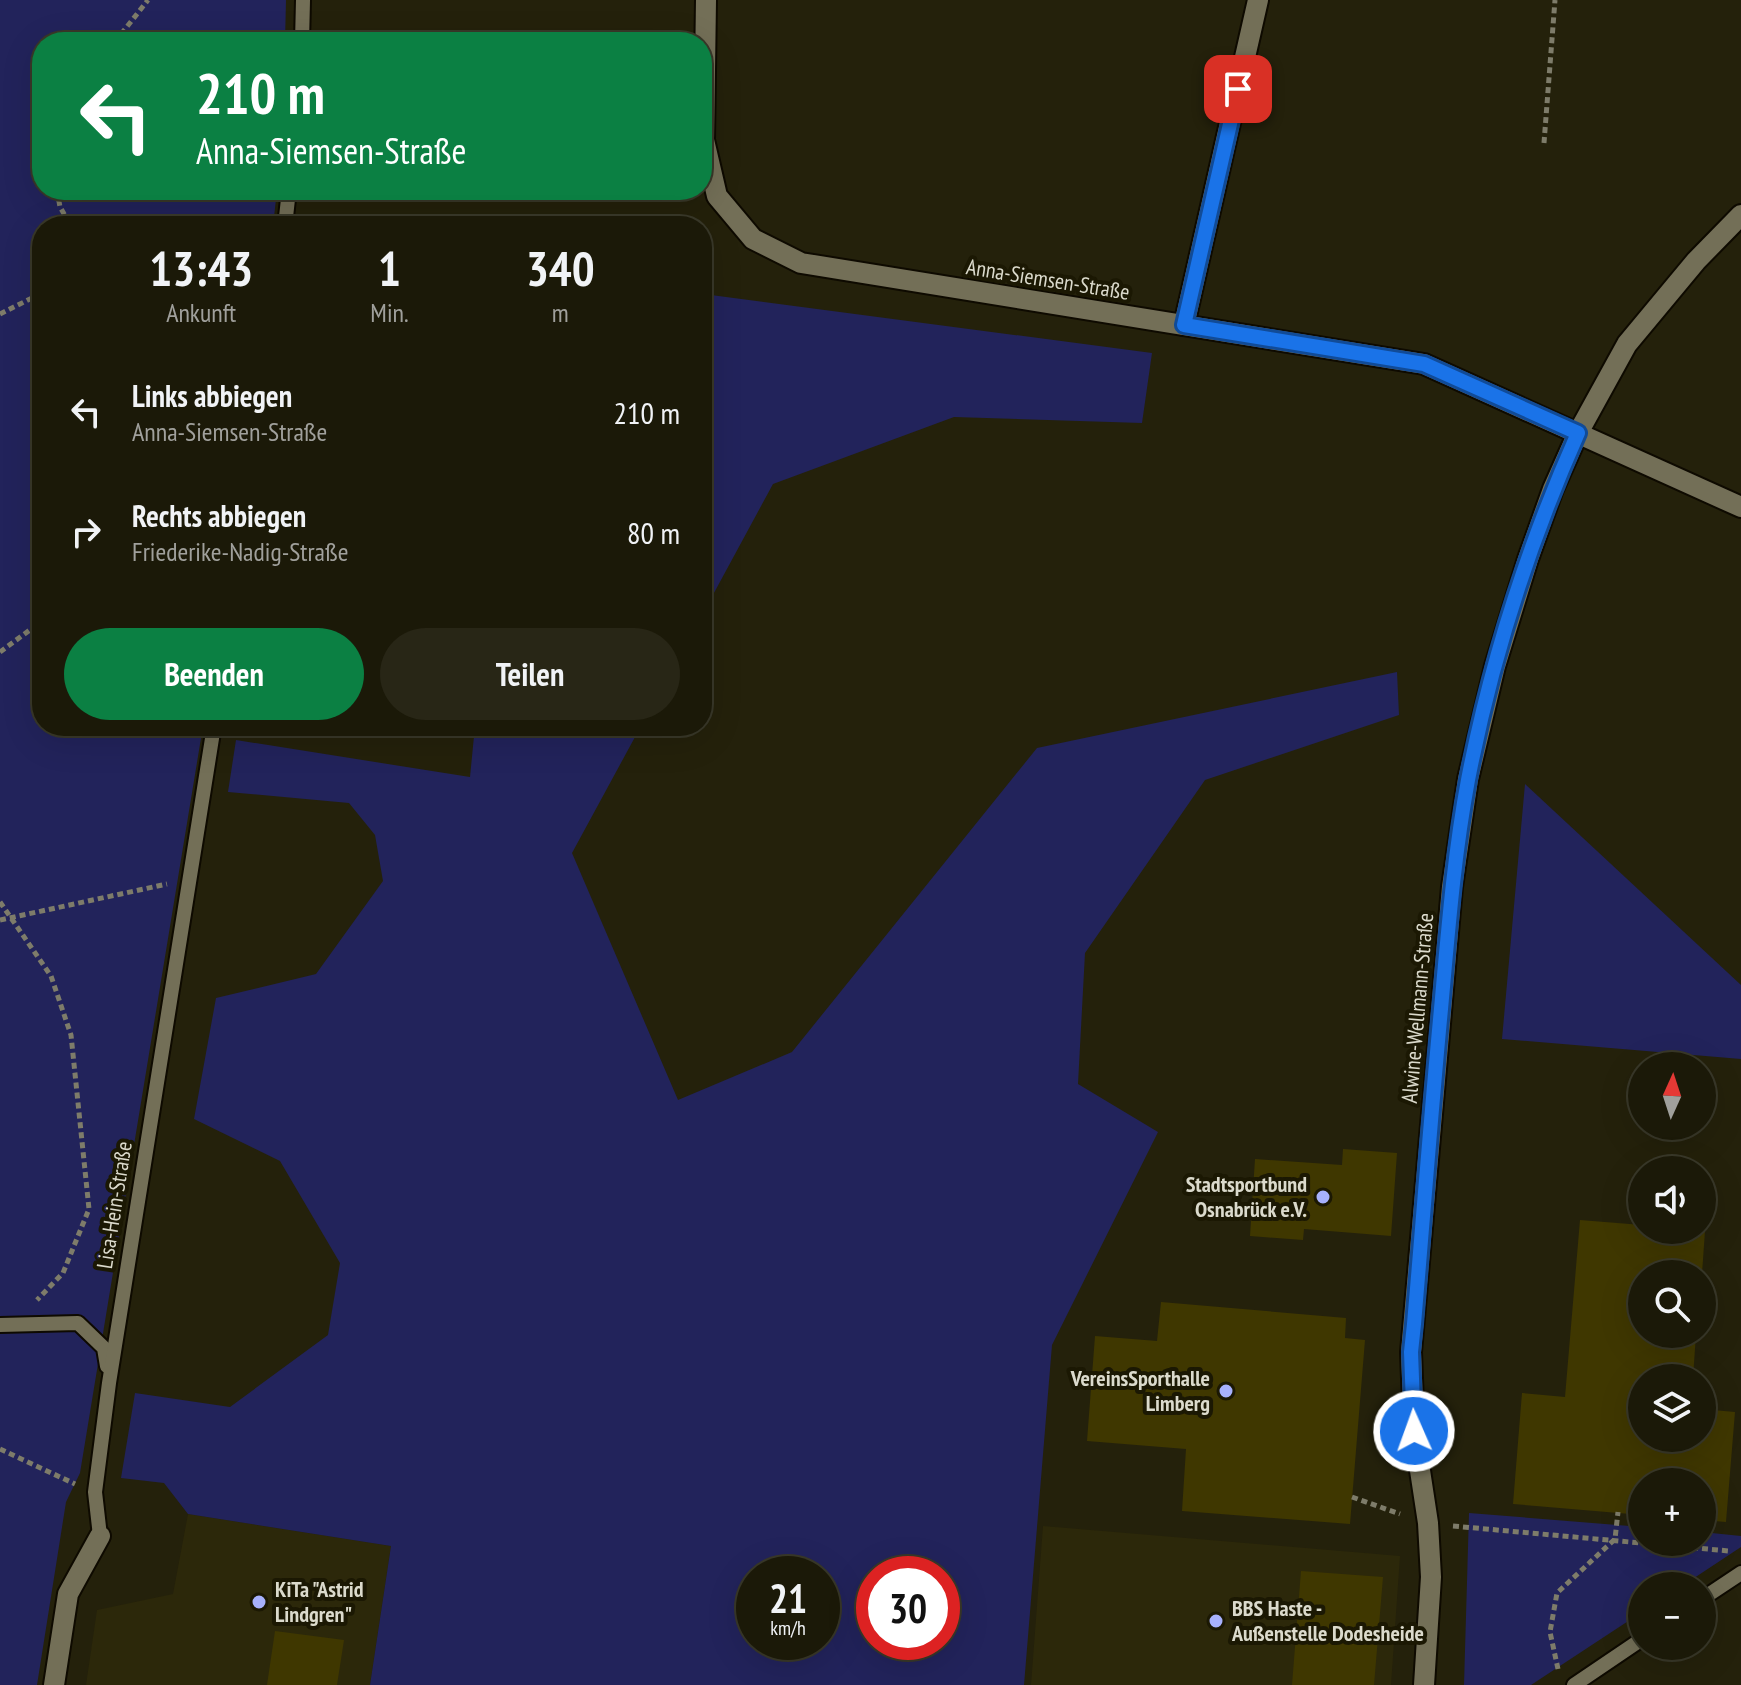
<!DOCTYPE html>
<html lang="de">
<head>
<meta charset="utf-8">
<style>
  :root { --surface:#1b1908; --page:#282616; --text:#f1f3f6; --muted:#a0a09c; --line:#393829; --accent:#0b8043 }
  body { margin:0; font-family:"PT Sans Narrow",sans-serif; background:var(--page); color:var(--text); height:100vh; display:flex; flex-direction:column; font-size:30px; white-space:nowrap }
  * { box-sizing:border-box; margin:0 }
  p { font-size:26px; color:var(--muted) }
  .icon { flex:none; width:44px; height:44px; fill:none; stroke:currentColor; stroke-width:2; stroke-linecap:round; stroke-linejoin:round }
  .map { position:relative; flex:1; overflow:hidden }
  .panel { position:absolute; left:32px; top:216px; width:680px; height:520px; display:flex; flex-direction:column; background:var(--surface); border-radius:32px; box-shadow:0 8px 32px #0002,0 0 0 2px var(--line) }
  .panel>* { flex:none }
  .guide { position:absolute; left:32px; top:32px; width:680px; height:168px; border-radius:32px; box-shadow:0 8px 32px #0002,0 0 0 2px var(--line); background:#0b8043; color:#fff; overflow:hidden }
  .needle { width:52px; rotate:3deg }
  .controls { position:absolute; left:1628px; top:1052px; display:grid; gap:16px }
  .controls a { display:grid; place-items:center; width:88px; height:88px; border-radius:50%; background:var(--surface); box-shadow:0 8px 32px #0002,0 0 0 2px var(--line); font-size:40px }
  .speed { position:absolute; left:736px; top:1556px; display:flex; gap:16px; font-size:40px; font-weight:700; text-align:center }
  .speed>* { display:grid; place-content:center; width:104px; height:104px; border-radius:50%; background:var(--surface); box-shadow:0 8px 32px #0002,0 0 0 2px var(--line); line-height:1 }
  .speed small { font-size:20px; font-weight:400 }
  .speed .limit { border:12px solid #d22; background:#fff; color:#111 }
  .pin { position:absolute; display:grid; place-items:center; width:68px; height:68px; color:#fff; margin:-34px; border-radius:16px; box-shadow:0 4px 12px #0006 }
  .me { position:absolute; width:88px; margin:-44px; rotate:358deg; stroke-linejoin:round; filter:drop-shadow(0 0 6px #0008) }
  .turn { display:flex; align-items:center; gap:28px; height:168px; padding:0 32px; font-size:36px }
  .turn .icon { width:104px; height:104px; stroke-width:2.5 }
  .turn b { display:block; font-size:56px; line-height:68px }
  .eta { display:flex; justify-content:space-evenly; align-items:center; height:136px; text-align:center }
  .eta b { font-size:48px; font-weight:700; line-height:56px }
  .cta { display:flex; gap:16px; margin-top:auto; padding:16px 32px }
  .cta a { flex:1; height:92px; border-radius:48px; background:var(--accent); color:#fff; font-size:32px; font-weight:700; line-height:92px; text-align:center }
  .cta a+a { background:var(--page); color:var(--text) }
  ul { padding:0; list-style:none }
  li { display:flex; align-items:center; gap:24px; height:120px; padding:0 32px }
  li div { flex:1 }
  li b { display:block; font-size:30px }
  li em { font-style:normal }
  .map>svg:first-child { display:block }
  .built { fill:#2c280a }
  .green { fill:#22235b; fill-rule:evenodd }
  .building { fill:#3f3700 }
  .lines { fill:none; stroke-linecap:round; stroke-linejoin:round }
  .service-casing { stroke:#0e0a00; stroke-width:18 }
  .minor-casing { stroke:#0e0a00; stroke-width:24 }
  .path { stroke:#7e7c6a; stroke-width:5; stroke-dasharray:6 4; stroke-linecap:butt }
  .service { stroke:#736f57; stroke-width:14 }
  .minor { stroke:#736f57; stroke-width:20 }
  .route-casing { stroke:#114b97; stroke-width:20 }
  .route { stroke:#1a73e8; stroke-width:14 }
  .poi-dot { fill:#a7b1fc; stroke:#1b1803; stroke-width:3 }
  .labels { text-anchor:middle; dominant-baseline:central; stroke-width:8; stroke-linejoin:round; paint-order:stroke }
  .street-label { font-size:22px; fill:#dbdacc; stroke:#1b1803 }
  .poi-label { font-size:22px; font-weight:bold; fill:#dbdacc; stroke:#1b1803; text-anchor:end }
</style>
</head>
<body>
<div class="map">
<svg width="1741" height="1685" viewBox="0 0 1741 1685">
  <rect width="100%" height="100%" fill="#24210b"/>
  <g class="built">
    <path d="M188 1514 391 1546 370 1685H86L97 1610 173 1594Z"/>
    <path d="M1043 1526 1400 1556 1391 1685H1031Z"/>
  </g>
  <g class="green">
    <path d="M0 0H286L285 42H42V190H277L273 226H42V726H203L80 1473 66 1502 37 1685H0Z"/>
    <path d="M711 295 1152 353 1142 423 954 417 773 484 702 615V323Z"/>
    <path d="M1397 672 1399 715 1205 780 1085 953 1078 1084 1158 1132 1052 1345 1024 1685H370L391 1546 188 1514 164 1483 121 1478 135 1393 230 1407 328 1335 340 1263 280 1161 194 1119 216 998 316 974 383 881 375 835 349 803 228 792 236 740 470 777 475 726H641L572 853 678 1100 792 1052 1037 748ZM754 1574H822V1642H754ZM942 1574V1642H874V1574Z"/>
    <path d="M1525 784 1741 985V1059L1502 1039Z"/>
    <path d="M1469 1513 1642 1527V1542H1702V1532L1741 1536V1547L1682 1586H1642V1612L1531 1685H1464Z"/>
  </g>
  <g class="building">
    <path d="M1343 1149 1397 1153 1391 1236 1304 1229 1303 1240 1250 1236 1255 1159 1342 1165Z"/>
    <path d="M1580 1220 1642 1225V1230L1705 1231 1702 1274H1642V1334H1696L1693 1378H1642V1438H1702V1409L1735 1412 1726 1522 1702 1520V1482H1642V1515L1513 1504 1522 1393 1565 1397Z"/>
    <path d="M1161 1302 1346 1318 1345 1338 1365 1340 1350 1524 1182 1511 1186 1449 1087 1441 1095 1336 1157 1341Z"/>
    <path d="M1301 1571 1383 1577 1374 1685H1292Z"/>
    <path d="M275 1631 344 1640 337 1685H267Z"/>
  </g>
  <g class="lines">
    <g class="service-casing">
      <g id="service">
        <path d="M302 42 303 0"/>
        <path d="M285 226 289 190"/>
        <path d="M0 1325 78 1323 104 1348 107 1366"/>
        <path d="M100 1536 95 1492 109 1383 214 726"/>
        <path d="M1702 1599 1741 1573"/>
        <path d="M1574 1685 1642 1639"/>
      </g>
    </g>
    <g class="minor-casing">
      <g id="minor">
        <path d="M706 0 704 140 717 196 753 239 801 263 1424 364 1741 507"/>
        <path d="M1184 325 1258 0"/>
        <path d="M54 1685 68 1594 100 1536"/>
        <path d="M1424 1685 1431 1577 1428 1523 1414 1431 1411 1352 1452 887 1468 779 1495 666 1528 559 1553 489 1578 433 1627 344 1696 261 1741 215"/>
      </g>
    </g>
    <g class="path">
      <path d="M115 42 148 0"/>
      <path d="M1544 143 1555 0"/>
      <path d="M57 190 60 207 71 226"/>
      <path d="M0 314 42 293"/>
      <path d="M0 652 42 621"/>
      <path d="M0 902 51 976 71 1035 89 1209 63 1273 37 1300"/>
      <path d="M0 920 167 884"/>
      <path d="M0 1449 75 1484"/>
      <path d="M1352 1497 1400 1514"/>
      <path d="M1453 1526 1729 1551"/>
      <path d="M1558 1669 1550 1632 1557 1593 1615 1539 1618 1512"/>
    </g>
    <use href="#service" class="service"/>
    <use href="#minor" class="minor"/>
  </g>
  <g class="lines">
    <g class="route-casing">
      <path id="route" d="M1238 89 1184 325 1424 364 1578 433C1529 543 1491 661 1468 780 1454 855 1448 932 1441 1009 1431 1114 1423 1219 1414 1324L1411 1352 1414 1431"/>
    </g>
    <use href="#route" class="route"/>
  </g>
  <g class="poi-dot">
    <circle cx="1323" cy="1197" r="8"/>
    <circle cx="1226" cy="1391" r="8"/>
    <circle cx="259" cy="1602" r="8"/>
    <circle cx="1216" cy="1621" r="8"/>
  </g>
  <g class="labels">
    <g class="street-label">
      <text transform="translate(1048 279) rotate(9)">Anna-Siemsen-Straße</text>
      <text transform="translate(1417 1008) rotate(-85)">Alwine-Wellmann-Straße</text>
      <text transform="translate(114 1205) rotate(-81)">Lisa-Hein-Straße</text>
    </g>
    <g class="poi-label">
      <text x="1307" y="1184">Stadtsportbund<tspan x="1307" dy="25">Osnabrück e.V.</tspan></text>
      <text x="1210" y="1378">VereinsSporthalle<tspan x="1210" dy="25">Limberg</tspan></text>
      <text x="275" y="1589" text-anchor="start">KiTa "Astrid<tspan x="275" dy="25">Lindgren"</tspan></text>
      <text x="1232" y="1608" text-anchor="start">BBS Haste -<tspan x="1232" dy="25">Außenstelle Dodesheide</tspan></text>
    </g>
  </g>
</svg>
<div class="controls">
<a><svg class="needle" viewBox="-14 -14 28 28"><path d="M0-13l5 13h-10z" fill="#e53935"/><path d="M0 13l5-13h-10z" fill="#a0a09c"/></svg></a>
<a><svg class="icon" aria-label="sound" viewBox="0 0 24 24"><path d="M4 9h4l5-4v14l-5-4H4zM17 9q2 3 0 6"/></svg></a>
<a><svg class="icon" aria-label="search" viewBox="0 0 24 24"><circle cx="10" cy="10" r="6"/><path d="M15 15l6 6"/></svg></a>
<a><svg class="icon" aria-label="layers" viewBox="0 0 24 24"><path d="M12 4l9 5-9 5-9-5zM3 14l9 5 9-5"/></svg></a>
<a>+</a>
<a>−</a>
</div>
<div class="speed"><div>21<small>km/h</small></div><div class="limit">30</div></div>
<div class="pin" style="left:1238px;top:89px;background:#d93025"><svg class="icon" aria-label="arrive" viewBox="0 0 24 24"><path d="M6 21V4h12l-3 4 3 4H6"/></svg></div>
<svg class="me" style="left:1414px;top:1431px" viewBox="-20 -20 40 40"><circle r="17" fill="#1a73e8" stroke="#fff" stroke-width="3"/><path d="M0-11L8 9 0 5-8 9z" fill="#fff"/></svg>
<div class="guide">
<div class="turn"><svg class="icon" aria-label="left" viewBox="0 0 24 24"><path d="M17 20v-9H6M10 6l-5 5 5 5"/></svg><div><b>210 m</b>Anna-Siemsen-Straße</div></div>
</div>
<section class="panel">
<div class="eta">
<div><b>13:43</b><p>Ankunft</p></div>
<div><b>1</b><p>Min.</p></div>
<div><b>340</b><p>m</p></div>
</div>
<ul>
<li><svg class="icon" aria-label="left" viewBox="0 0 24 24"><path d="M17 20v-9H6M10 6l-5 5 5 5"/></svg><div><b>Links abbiegen</b><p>Anna-Siemsen-Straße</p></div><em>210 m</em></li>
<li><svg class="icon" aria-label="right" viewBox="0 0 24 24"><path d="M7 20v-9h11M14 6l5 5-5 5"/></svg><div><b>Rechts abbiegen</b><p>Friederike-Nadig-Straße</p></div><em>80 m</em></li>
</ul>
<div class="cta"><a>Beenden</a><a>Teilen</a></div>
</section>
</div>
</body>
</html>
